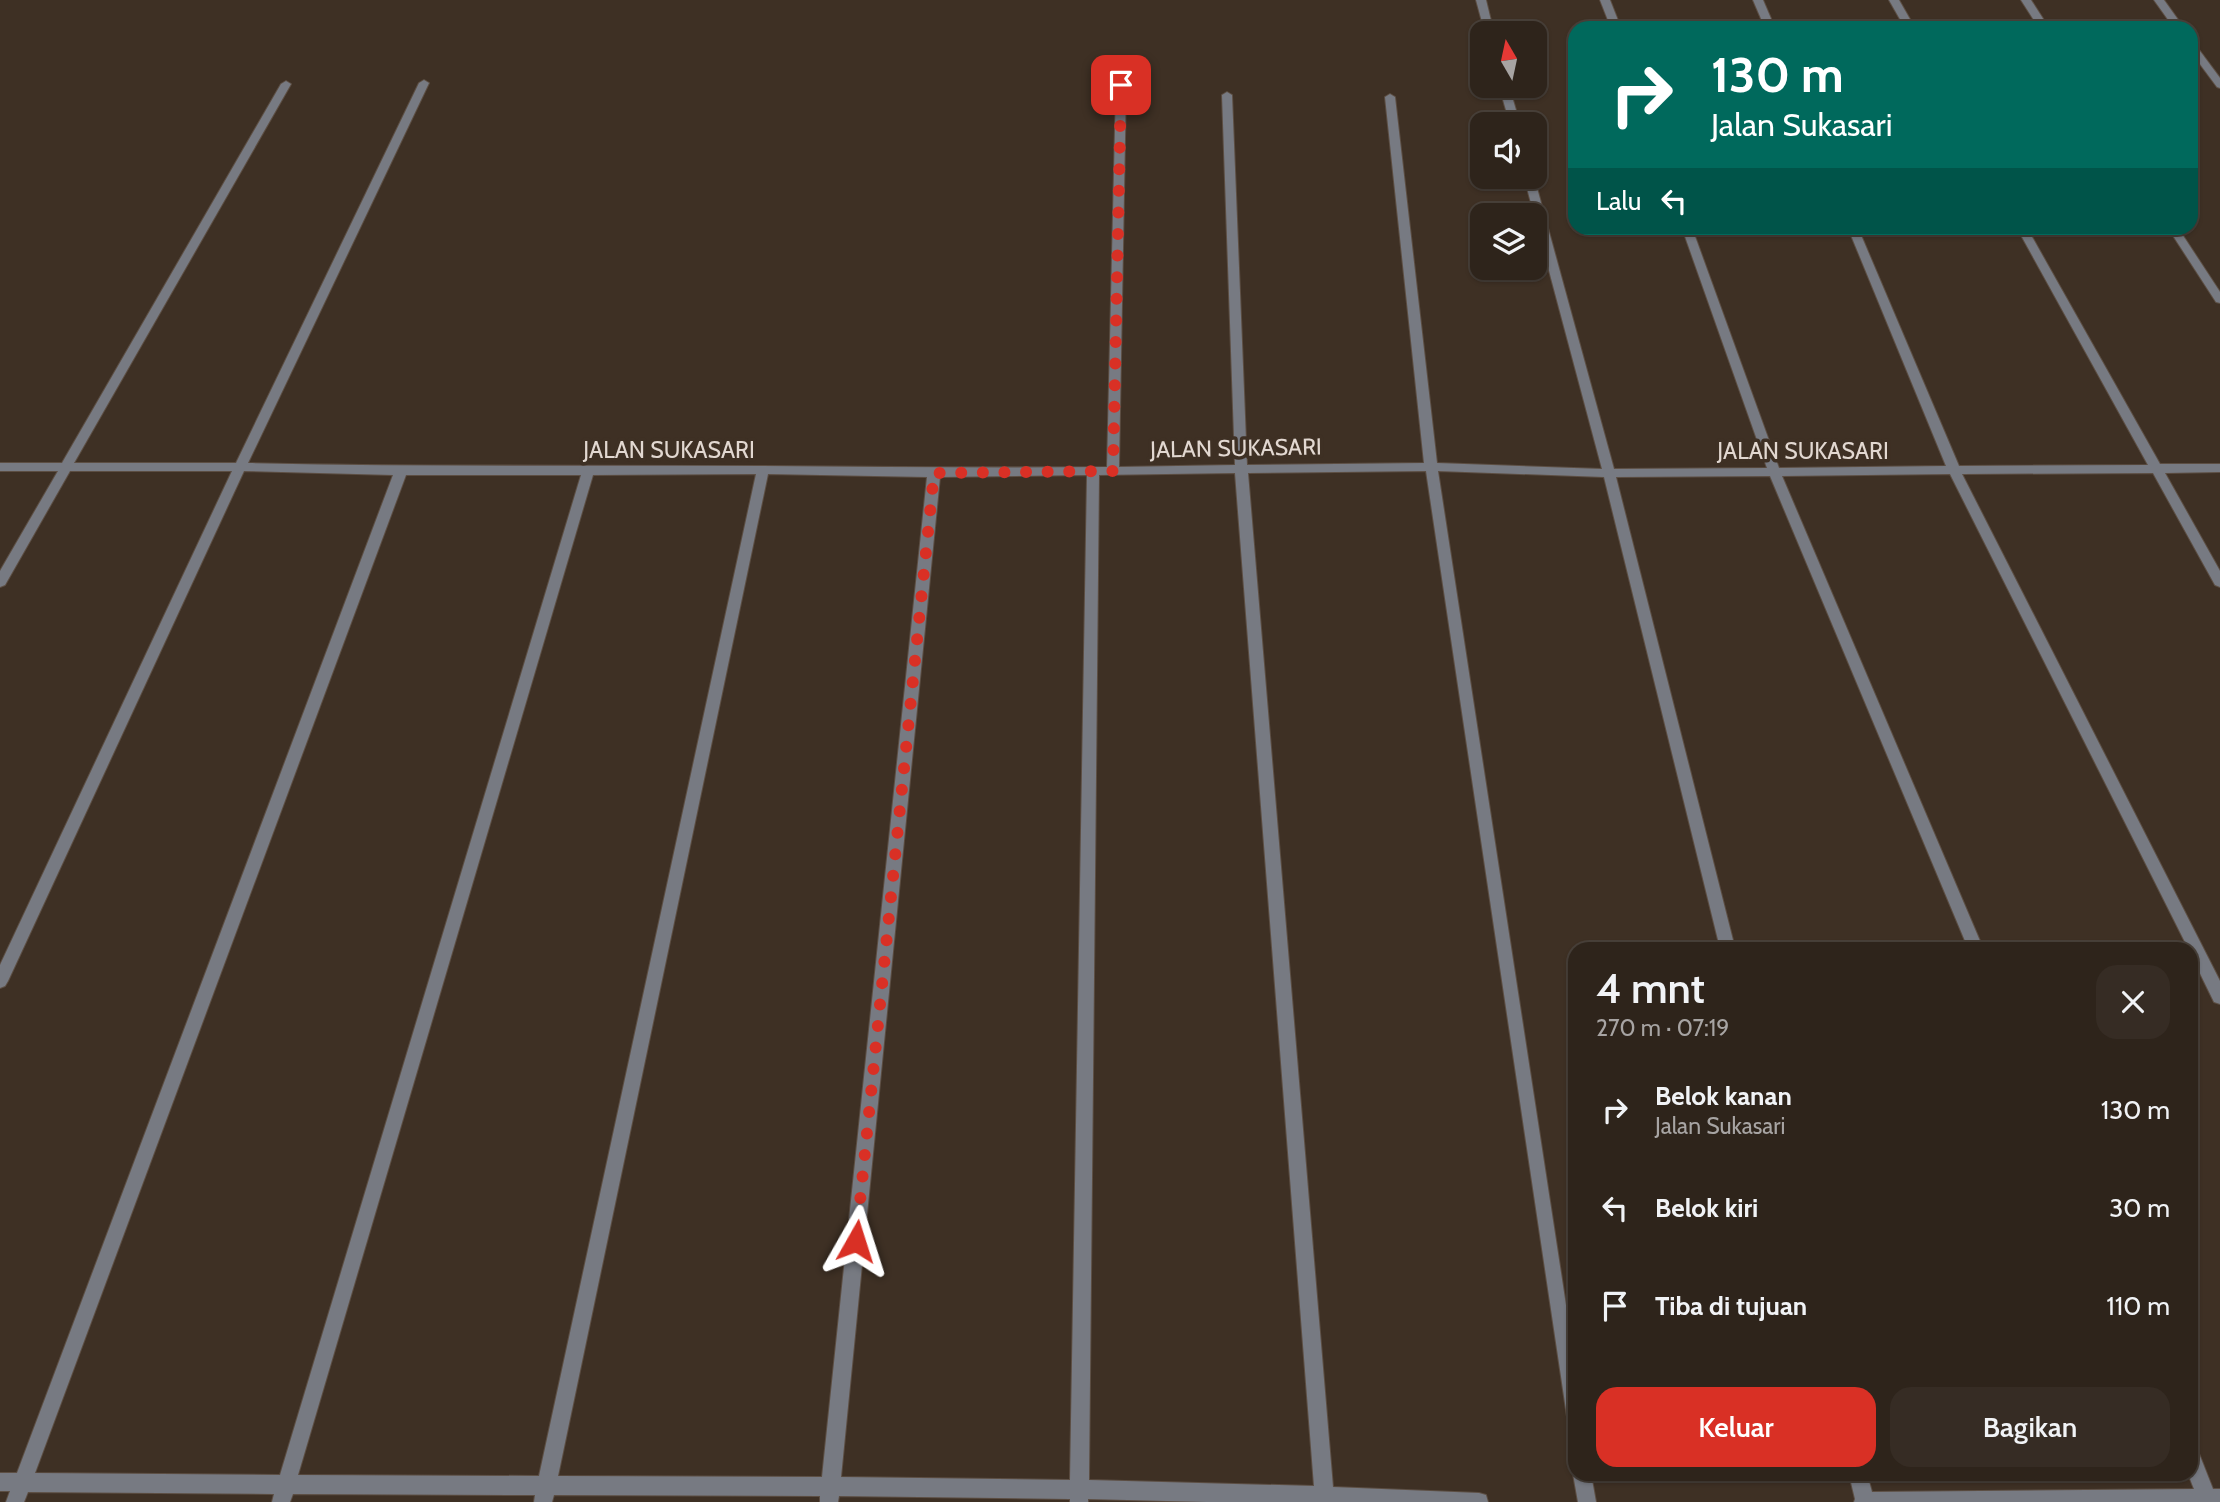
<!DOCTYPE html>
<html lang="id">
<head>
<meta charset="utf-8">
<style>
  :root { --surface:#2e241b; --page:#362c24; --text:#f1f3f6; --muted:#a7a4a3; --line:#49413a; --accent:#d93025 }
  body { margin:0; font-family:Cabin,sans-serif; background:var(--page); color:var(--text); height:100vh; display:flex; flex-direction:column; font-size:26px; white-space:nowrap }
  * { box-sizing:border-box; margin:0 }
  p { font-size:23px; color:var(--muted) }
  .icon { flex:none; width:38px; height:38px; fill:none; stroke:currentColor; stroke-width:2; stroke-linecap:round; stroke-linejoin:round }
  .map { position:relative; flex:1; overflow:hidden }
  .details { position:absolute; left:1568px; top:942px; width:630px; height:539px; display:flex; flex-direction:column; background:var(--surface); border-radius:21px; box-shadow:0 2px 5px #0004,0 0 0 2px var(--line) }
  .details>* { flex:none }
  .hud { position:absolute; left:1568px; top:21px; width:630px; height:214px; border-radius:21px; box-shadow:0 2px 5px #0004,0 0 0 2px var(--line); background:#00695c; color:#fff; overflow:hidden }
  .needle { width:46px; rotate:351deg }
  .fabs { position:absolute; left:1470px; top:21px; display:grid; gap:14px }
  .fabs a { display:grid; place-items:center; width:77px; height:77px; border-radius:14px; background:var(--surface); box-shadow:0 2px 5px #0004,0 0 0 2px var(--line); font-size:35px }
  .pin { position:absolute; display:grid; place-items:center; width:60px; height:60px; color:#fff; margin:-30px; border-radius:14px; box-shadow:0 4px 10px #0006 }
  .me { position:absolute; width:77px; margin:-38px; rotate:6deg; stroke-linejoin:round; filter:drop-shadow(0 0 5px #0008) }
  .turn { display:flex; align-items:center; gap:24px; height:147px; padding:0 28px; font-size:32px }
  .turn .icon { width:91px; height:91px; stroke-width:2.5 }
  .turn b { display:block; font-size:49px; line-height:60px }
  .then { display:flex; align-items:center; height:66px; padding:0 28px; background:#0003; gap:14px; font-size:26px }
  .round { display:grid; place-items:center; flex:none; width:74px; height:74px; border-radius:21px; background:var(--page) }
  .head { display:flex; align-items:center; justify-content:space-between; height:119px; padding:0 28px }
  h1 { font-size:42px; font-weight:600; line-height:52px }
  .button { display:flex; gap:14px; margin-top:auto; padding:14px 28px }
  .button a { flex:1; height:80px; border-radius:21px; background:var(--accent); color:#fff; font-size:28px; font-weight:600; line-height:80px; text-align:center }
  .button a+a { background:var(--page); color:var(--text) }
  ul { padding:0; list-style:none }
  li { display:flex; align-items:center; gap:21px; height:98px; padding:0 28px }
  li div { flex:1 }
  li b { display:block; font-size:26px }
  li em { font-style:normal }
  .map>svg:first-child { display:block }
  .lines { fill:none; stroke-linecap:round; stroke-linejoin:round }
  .street-casing { stroke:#5c4e43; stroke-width:2 }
  .street { fill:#777a82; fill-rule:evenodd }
  .route { stroke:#d93025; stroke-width:12; stroke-dasharray:0 21.6 }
  .labels { text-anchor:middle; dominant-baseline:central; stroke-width:7; stroke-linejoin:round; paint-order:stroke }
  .street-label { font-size:23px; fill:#e2d8d1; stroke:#3e3024 }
</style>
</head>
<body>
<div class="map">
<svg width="2220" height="1502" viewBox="0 0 2220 1502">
  <rect width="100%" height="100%" fill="#3e3024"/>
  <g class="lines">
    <g class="street-casing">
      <g id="street">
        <path d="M1476 0H1486L1494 33H1485Z"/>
        <path d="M1600 0H1610L1621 28H1611Z"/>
        <path d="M1753 0H1763L1775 28H1765Z"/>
        <path d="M1889 0H1899L1915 28H1905Z"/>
        <path d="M2021 0H2031L2049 28H2039Z"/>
        <path d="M2154 0H2164L2184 28H2174Z"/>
        <path d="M2191 42 2194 43 2220 78V88L2217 87 2191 52Z"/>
        <path d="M424 80 429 83 248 463C419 467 591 465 762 466 877 467 992 468 1107 467L1116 85 1121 82 1126 85 1119 467 1235 465 1222 95 1227 92 1232 95 1247 465 1424 463 1385 97 1390 94 1395 97 1437 463 1602 469 1524 177H1534L1614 469 1767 468 1682 228H1692L1779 468 1946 466 1848 228H1858L1959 466 2148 465 2017 228H2027L2160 464H2220V472L2165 473 2220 571V587L2215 585 2153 473 1962 474 2220 981V1004L2214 1002 2191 955V948H2188L1950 474 1782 476 1983 948H1968L1770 476 1616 477 1735 948H1720L1604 477 1438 471 1575 1364V1433L1569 1430 1426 471 1248 473 1333 1487 1479 1493 1486 1495 1488 1502H1206L1088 1499V1502H1070V1499L839 1496 838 1502H820V1496L554 1495 552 1502H534L535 1495 293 1494 290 1502H272L274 1494 28 1492 24 1502H6L10 1491H0V1473H17L393 475 244 471 8 981 5 986 0 988V965L232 471H70L5 585 0 587V571L58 471H0V463H62L281 84 286 81 291 84 74 463H236L419 83ZM1235 473 1314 1486 1089 1480 1099 475ZM756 474 539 1476 298 1475 593 475ZM768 474 927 477 822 1477 558 1476ZM406 475H581L280 1475 35 1473ZM1087 475 1070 1480 841 1477 940 477Z"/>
        <path d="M1499 86H1509L1520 124H1510Z"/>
        <path d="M2168 228H2178L2220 292V303L2216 302Z"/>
        <path d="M2191 1449 2198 1451 2213 1489H2220V1502H1854L1855 1499 1849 1474H1867L1872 1492 2194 1489 2188 1474H2191Z"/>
        <path d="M1575 1468V1474H1591L1596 1502H1578L1573 1474Z"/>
      </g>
    </g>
    <use href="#street" class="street"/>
  </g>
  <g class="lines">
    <path class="route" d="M856 1241 934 473 1113 471 1121 85"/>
  </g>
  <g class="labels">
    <g class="street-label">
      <text transform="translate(1236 448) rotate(-1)">JALAN SUKASARI</text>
      <text x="669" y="450">JALAN SUKASARI</text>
      <text x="1803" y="451">JALAN SUKASARI</text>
    </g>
  </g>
</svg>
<div class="fabs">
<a><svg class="needle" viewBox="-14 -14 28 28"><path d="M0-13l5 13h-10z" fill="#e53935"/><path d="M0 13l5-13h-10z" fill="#a7a4a3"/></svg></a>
<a><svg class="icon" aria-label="sound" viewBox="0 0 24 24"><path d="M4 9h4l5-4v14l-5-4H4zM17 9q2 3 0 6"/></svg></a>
<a><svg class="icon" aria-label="layers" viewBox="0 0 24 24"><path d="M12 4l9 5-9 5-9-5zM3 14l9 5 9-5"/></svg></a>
</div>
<div class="pin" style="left:1121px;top:85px;background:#d93025"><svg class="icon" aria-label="arrive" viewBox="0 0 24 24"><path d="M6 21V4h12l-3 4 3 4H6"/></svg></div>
<svg class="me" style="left:856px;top:1241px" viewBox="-20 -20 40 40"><path d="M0-17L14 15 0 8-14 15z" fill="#d93025" stroke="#fff" stroke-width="4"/></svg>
<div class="hud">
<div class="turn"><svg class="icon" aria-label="right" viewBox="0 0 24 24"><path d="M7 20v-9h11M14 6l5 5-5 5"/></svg><div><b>130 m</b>Jalan Sukasari</div></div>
<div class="then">Lalu<svg class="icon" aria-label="left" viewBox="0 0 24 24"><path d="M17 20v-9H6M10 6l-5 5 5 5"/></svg></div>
</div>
<section class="details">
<div class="head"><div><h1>4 mnt</h1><p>270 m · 07:19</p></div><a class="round"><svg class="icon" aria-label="close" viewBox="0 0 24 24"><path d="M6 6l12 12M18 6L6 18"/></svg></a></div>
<ul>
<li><svg class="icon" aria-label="right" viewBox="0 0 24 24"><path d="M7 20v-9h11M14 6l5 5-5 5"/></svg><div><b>Belok kanan</b><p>Jalan Sukasari</p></div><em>130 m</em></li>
<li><svg class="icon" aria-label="left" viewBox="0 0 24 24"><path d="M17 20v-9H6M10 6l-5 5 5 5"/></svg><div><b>Belok kiri</b></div><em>30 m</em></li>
<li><svg class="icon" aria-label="arrive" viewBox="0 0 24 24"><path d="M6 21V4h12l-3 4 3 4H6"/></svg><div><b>Tiba di tujuan</b></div><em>110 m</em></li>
</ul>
<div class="button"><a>Keluar</a><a>Bagikan</a></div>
</section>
</div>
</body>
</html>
